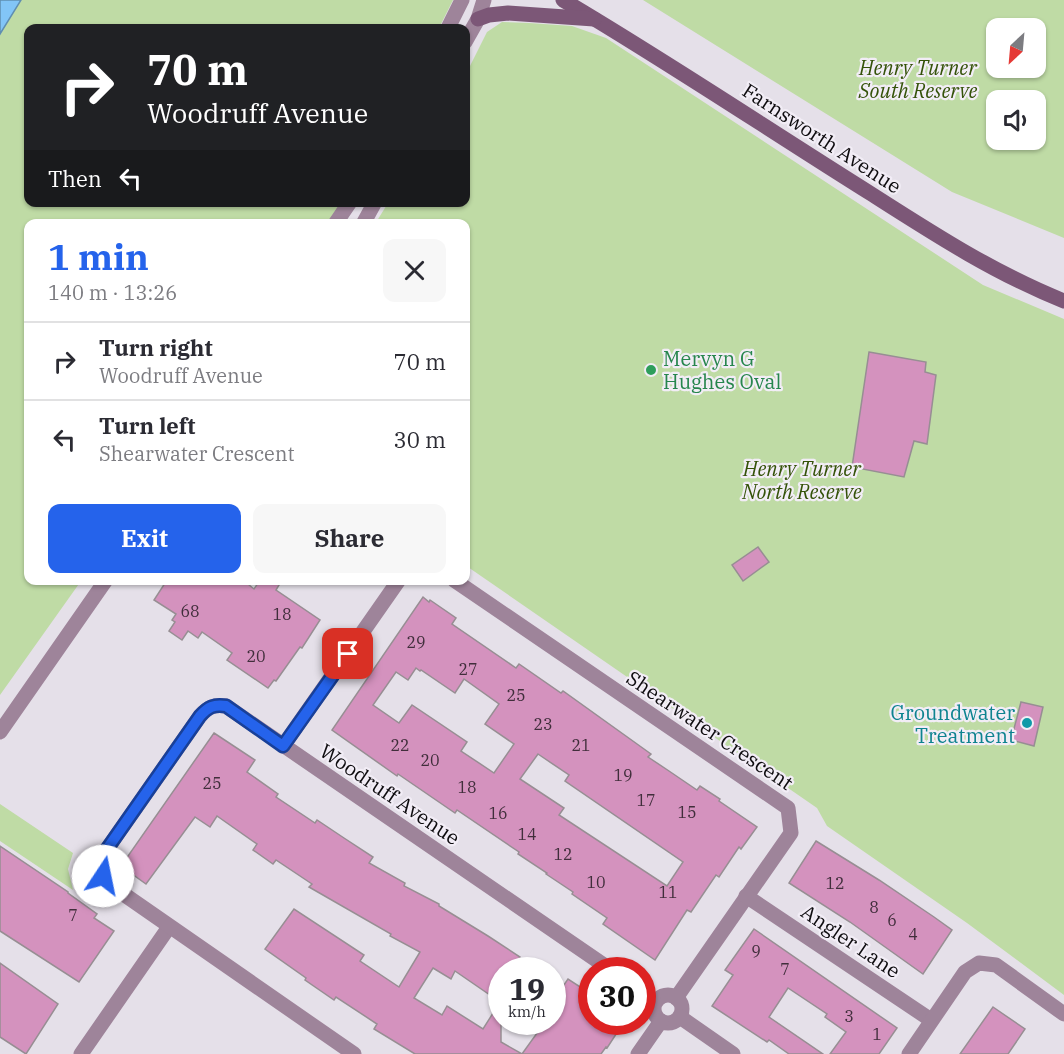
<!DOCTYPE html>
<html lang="en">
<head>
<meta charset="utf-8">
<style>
  :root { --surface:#fff; --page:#f7f7f7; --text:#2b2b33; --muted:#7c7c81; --line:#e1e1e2; --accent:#2563eb }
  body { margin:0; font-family:"IBM Plex Serif",serif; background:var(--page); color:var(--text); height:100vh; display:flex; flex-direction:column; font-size:22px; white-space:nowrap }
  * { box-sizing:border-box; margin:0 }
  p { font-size:20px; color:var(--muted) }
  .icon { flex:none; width:33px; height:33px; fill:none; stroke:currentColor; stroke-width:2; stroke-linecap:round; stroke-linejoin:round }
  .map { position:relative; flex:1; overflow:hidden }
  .panel { position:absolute; left:24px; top:219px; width:446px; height:366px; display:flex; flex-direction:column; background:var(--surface); border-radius:12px; box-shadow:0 2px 4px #0004 }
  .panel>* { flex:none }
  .banner { position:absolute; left:24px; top:24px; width:446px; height:183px; border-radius:12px; box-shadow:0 2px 4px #0004; background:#202124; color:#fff; overflow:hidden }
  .needle { width:39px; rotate:206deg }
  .tools { position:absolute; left:986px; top:18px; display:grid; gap:12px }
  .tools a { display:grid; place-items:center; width:60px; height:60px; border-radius:12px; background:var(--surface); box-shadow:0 2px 4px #0004; font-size:30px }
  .speed { position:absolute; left:488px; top:957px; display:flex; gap:12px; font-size:30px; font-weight:700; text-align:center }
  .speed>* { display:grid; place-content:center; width:78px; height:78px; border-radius:50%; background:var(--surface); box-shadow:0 2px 4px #0004; line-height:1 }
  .speed small { font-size:15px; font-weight:400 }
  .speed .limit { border:9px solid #d22; background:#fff; color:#111 }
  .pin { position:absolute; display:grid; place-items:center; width:51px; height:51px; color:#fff; margin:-26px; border-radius:12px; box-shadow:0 3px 9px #0006 }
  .me { position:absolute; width:66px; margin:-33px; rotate:11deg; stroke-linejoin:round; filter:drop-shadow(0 0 4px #0008) }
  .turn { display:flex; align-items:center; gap:21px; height:126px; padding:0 24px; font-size:27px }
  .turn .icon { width:78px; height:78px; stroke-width:2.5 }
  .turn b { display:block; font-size:42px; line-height:51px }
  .then { display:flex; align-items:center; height:57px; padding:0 24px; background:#0003; gap:12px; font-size:22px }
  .round { display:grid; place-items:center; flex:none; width:63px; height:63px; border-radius:12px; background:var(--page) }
  .overview { display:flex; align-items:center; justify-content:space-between; height:102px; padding:0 24px }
  h1 { font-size:36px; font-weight:700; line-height:45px; color:var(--accent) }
  .action { display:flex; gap:12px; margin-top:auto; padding:12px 24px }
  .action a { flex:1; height:69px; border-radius:12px; background:var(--accent); color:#fff; font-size:24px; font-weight:700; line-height:69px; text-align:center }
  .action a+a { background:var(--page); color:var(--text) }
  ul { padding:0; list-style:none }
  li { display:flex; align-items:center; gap:18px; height:78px; padding:0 24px; border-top:2px solid var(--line) }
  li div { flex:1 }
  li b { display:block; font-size:22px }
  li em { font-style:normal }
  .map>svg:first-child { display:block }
  .green { fill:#bfdba5; fill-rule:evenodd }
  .water { fill:#82c5f7; stroke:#5f8eb1; stroke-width:1.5 }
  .building { fill:#d492be; stroke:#978e93; stroke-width:1.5; fill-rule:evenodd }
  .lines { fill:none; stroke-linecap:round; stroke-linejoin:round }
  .street { stroke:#9e849a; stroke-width:15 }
  .secondary { stroke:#7c5777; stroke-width:15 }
  .route-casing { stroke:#184099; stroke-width:15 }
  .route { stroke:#2563eb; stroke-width:10 }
  .leisure-dot { fill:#2e9e5b; stroke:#f2edf6; stroke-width:2 }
  .culture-dot { fill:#0f9aa8; stroke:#f2edf6; stroke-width:2 }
  .labels { text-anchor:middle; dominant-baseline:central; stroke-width:4.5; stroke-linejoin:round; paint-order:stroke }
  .number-label { font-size:16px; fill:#402e3b }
  .park-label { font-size:20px; font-style:italic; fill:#345208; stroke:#f2edf6 }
  .street-label { font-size:20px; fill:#0e0c0f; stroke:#f2edf6 }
  .leisure-label { font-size:20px; fill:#27864d; stroke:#f2edf6; text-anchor:start }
  .culture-label { font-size:20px; fill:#0d838f; stroke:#f2edf6; text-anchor:end }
</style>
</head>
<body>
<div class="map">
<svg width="1064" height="1054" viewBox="0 0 1064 1054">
  <rect width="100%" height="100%" fill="#e5e0e9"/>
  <g class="green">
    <path d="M21 0H453L439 28H28V202L342 203 328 223 28 224V580L81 581 0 695V34Z"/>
    <path d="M643 0H1064V238L952 192ZM996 28H1035V68H996ZM996 100H1035V140H996Z"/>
    <path d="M502 22 529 23 572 26 606 38 983 285 1064 319V995L967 923 827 826 817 808 465 565V224H375L388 203 465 202V76L487 32Z"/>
    <path d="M0 804 73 853 68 869 73 890 0 841Z"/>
  </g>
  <path class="water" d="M0 0H21L0 34Z"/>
  <g class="building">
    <path d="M869 352 926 362 925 372 936 375 927 444 914 441 904 477 852 467Z"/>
    <path d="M758 547 769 562 743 581 732 565Z"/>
    <path d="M167 580H243L254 589 260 580H282L276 590 320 620 302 648 300 647 276 681 274 680 268 688 227 660 232 653 202 632 198 638 188 631 182 640 169 631 175 622 172 620 176 614 154 600Z"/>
    <path d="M423 597 429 602 430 600 456 618 452 624 516 668 519 664 561 693 563 691 651 754 648 757 669 771 697 790 700 786 720 799 719 801 757 827 741 849 739 847 719 877 716 875 691 912 687 910 655 960 603 924 607 918 572 894 573 892 546 874 547 873 518 854 519 852 457 810 455 813 398 774 397 776 332 730ZM416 668 420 671 421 670 455 693 464 679 499 704 485 724 514 744 494 773 461 751 467 742 412 705 399 723 373 705 396 672 408 680ZM538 754 569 775 565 781 683 862 667 886 559 815 564 808 520 779Z"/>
    <path d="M1021 702 1043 707 1034 746 1011 740Z"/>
    <path d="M214 733 255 760 247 772 278 794 276 797 315 823 317 820 344 838 373 857 369 863 405 883 404 886 439 904V906L488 936 520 957 519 959 536 970H501V1042L522 1054 545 1022H552V1002L568 979 591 994V1022H624L607 1048 606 1047 601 1054H415L374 1029 377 1024 336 997 334 1000 305 980 306 978 265 949 294 909 364 955 360 961 399 987 420 952 390 936 391 934 309 887 312 884 276 860 273 864 253 850 257 844 217 816 210 827 195 817 146 884 121 866ZM433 968 451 979 455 971 500 1002 483 1029 447 1006 442 1015 414 998Z"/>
    <path d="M816 841 879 880 934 917 952 930 923 974 850 922 789 883Z"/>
    <path d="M0 846 68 892V893L97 914 94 918 114 931 79 982 0 931Z"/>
    <path d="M754 929 897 1028 879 1054H830L846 1032 825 1017 827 1014 788 988 769 1017 823 1054H789L769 1040 767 1042 712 1006 733 975 725 970Z"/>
    <path d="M0 963 58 1004 26 1054 0 1037Z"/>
    <path d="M993 1007 1025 1029 1008 1054H960Z"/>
  </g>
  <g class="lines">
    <g class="street">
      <path d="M448 28 462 0"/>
      <path d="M465 42 478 19 484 0"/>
      <path d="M335 224 350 202"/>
      <path d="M363 224 375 202"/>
      <path d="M454 580 788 808 791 833 676 998"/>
      <path d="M0 732 106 580"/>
      <path d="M283 746 399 580"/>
      <path d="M746 896 931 1020"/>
      <circle cx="668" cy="1009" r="14"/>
      <path d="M680 1017 733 1054"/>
      <path d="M81 1054 169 927"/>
      <path d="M354 1054 109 884C99 871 100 864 107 849L200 716C208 707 214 704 226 706L611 970"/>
      <path d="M638 1054 661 1021"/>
      <path d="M909 1054 965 972 979 963 996 965 1064 1014"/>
    </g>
    <g class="secondary">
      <path d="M563 0C668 62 769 130 873 195 934 234 996 274 1064 301"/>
      <path d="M478 19 489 15 508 13 594 19"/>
    </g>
  </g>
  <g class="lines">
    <g class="route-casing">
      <path id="route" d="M103 876 101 867 107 849 200 716C208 707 214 704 226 706L283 746 348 654"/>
    </g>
    <use href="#route" class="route"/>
  </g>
  <circle class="leisure-dot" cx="651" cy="370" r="6"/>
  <circle class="culture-dot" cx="1027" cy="723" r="6"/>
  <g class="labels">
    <g class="number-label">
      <text x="190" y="611">68</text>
      <text x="282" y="614">18</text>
      <text x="416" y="642">29</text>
      <text x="256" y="656">20</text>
      <text x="468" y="669">27</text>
      <text x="516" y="695">25</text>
      <text x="543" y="724">23</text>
      <text x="400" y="745">22</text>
      <text x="581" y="745">21</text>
      <text x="430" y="760">20</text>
      <text x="623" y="775">19</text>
      <text x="212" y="783">25</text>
      <text x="467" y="787">18</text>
      <text x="646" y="800">17</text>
      <text x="687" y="812">15</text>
      <text x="498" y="813">16</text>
      <text x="527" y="834">14</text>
      <text x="563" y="854">12</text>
      <text x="596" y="882">10</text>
      <text x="835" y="883">12</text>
      <text x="668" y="892">11</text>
      <text x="874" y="907">8</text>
      <text x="73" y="915">7</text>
      <text x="892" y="920">6</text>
      <text x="913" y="934">4</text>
      <text x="756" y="951">9</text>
      <text x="785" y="969">7</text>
      <text x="849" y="1016">3</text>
      <text x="877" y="1034">1</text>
    </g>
    <g class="park-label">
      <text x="918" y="67">Henry Turner<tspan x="918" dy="23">South Reserve</tspan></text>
      <text x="802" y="468">Henry Turner<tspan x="802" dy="23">North Reserve</tspan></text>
    </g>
    <g class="street-label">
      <text transform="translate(822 138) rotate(33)">Farnsworth Avenue</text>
      <text transform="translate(710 730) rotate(34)">Shearwater Crescent</text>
      <text transform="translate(390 794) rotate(34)">Woodruff Avenue</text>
      <text transform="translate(851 941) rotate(34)">Angler Lane</text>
    </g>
    <g class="leisure-label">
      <text x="663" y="358">Mervyn G<tspan x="663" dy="23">Hughes Oval</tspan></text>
    </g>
    <g class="culture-label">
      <text x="1015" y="712">Groundwater<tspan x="1015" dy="23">Treatment</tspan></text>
    </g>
  </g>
</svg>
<div class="tools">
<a><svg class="needle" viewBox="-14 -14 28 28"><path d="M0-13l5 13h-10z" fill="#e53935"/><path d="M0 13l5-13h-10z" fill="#7c7c81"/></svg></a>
<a><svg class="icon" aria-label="sound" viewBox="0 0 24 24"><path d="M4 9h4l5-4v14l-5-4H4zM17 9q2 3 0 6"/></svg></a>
</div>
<div class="speed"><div>19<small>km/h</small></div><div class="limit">30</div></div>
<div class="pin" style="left:348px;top:654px;background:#d93025"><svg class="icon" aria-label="arrive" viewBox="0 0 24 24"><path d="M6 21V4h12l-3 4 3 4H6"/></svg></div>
<svg class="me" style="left:103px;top:876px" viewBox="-20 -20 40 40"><circle r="19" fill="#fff"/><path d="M0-13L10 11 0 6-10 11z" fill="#2563eb"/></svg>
<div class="banner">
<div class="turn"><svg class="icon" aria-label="right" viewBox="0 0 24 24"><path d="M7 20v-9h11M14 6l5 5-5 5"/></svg><div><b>70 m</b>Woodruff Avenue</div></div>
<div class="then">Then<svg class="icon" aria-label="left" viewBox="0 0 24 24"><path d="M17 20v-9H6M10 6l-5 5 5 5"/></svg></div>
</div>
<section class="panel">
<div class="overview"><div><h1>1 min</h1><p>140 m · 13:26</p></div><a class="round"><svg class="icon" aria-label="close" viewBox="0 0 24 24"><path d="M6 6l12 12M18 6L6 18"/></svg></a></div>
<ul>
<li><svg class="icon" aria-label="right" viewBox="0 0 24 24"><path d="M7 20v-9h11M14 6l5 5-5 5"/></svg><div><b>Turn right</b><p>Woodruff Avenue</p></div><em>70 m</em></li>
<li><svg class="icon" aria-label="left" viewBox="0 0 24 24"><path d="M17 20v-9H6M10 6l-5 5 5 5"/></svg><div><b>Turn left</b><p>Shearwater Crescent</p></div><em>30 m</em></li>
</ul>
<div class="action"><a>Exit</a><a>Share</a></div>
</section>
</div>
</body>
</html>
